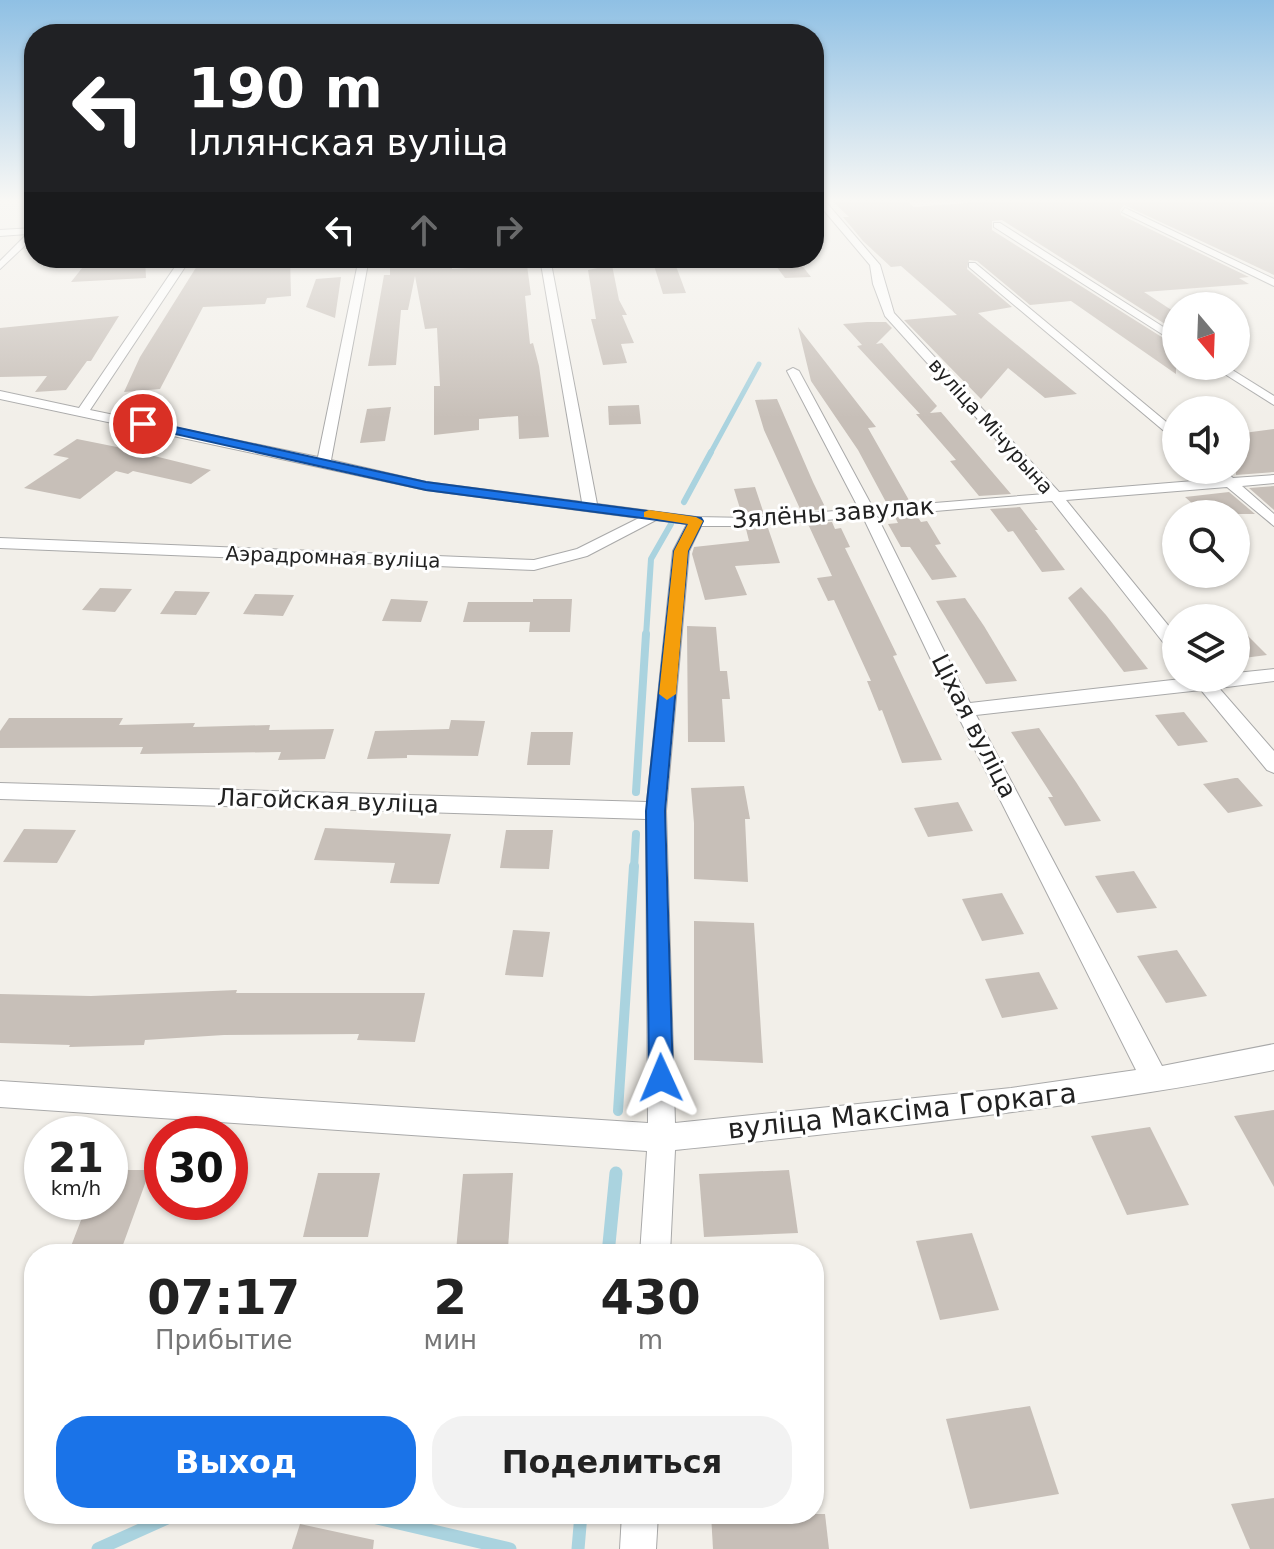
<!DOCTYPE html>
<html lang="ru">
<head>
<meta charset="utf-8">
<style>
  :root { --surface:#fff; --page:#f2f2f2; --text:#222; --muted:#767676; --accent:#1a73e8 }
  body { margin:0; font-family:"DejaVu Sans",sans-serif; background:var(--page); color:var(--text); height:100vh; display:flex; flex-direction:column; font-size:30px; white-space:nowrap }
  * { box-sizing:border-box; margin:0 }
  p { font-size:26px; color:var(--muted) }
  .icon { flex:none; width:44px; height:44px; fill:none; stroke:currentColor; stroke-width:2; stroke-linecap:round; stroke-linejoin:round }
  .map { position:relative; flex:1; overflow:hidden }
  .details { position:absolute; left:24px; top:1244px; width:800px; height:280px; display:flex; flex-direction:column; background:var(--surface); border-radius:32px; box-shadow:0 2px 6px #0004 }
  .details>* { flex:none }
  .hud { position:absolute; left:24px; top:24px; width:800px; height:244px; border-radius:32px; box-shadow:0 2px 6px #0004; background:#202124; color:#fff; overflow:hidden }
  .needle { width:52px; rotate:161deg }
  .buttons { position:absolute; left:1162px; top:292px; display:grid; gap:16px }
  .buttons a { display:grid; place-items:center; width:88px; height:88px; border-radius:50%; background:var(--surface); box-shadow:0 2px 6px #0004; font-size:40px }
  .speed { position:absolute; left:24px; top:1116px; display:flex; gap:16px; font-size:40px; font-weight:700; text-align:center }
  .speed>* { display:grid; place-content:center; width:104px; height:104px; border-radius:50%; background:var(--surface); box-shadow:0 2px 6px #0004; line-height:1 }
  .speed small { font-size:20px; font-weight:400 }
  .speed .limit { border:12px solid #d22; background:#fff; color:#111 }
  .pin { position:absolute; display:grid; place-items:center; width:68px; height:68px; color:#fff; margin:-34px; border:4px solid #fff; border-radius:50%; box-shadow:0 2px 8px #0007 }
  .me { position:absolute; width:88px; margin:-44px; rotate:359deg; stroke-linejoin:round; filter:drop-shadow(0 0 6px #0008) }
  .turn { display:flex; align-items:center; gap:28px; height:168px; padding:0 32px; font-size:36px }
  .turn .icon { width:104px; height:104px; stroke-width:2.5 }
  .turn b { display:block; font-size:56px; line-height:68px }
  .lanes { display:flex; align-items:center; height:76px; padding:0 32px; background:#0003; justify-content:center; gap:40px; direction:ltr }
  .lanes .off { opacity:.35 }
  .eta { display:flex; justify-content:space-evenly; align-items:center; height:136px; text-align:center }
  .eta b { font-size:48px; font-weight:600; line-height:56px }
  .cta { display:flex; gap:16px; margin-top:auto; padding:16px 32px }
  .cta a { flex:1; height:92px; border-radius:32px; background:var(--accent); color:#fff; font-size:32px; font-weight:600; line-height:92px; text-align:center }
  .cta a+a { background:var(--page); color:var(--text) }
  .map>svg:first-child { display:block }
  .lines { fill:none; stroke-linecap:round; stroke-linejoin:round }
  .stream-far4 { stroke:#aad3df; stroke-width:5 }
  .stream-far3 { stroke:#aad3df; stroke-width:6 }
  .stream-far2 { stroke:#aad3df; stroke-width:8 }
  .stream-far1 { stroke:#aad3df; stroke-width:10 }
  .stream { stroke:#aad3df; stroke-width:13 }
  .building { fill:#c7bfb8 }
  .street-casing { stroke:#a9a9a9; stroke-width:2 }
  .street { fill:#fff; fill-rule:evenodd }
  .route { fill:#1a73e8; stroke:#114b97; stroke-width:2 }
  .slow { fill:#f59e0b }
  .labels { text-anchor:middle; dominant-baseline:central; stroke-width:6; stroke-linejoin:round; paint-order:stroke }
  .far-street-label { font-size:20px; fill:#222; stroke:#fff }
  .street-label { font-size:24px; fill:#222; stroke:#fff }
  .near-street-label { font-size:28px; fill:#222; stroke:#fff }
</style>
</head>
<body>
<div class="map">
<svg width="1274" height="1549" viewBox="0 0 1274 1549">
  <rect width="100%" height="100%" fill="#f2efe9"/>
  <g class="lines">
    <path class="stream-far4" d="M710 454 759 364"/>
    <g class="stream-far3">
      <path d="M684 502 711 452"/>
      <path d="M646 636 651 559 671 524"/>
    </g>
    <g class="stream-far2">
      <path d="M636 792 646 634"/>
      <path d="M634 868 636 834"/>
    </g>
    <path class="stream-far1" d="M618 1111 634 866"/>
    <g class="stream">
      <path d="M608 1254 616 1173"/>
      <path d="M360 1514 510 1549"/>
      <path d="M98 1549 176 1514"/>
      <path d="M578 1549 581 1514"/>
    </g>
  </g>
  <g class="building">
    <path d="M832 201H907L914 207 992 201H1274V275L1124 205 1120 210 1121 215 1249 277 1239 278 1249 284 1144 292 1176 313V331L1002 220 992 221V230L1176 346V374L1071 301 1030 305 977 261 969 260 967 269 1012 307 978 313 1077 394 1045 398 1008 368 981 399 904 320 957 315 901 266 891 267 863 241 843 217H849Z"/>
    <path d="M90 258H145L146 278 71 282Z"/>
    <path d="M202 258H290L291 296 267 298 265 304 203 307 160 389 124 392 140 357Z"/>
    <path d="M526 258 531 295 525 296 530 344 533 343 539 366 549 437 519 439 518 416 479 419V430L434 435V386H440L437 328 425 329 415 276 408 310H401L396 365 368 366 384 275H390V264L441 261 452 263V269L503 266 502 259Z"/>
    <path d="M673 258 686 293 663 294 652 259Z"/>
    <path d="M770 258H796L811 277 785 278Z"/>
    <path d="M612 265 619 300 627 315H622L634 343 621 344 627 363 603 365 591 319H596L588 270Z"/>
    <path d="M341 277 335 318 306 307 316 279Z"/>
    <path d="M119 316 91 361H87L66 390 35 392 47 376 0 377V328Z"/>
    <path d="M867 322H886L892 328 876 344 882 343 937 406 930 413 941 412 1011 494 979 496 950 461 956 460 916 414H920L857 346 862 345 843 324Z"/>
    <path d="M798 327 876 427 868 428 910 502 887 504 858 450 811 381Z"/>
    <path d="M777 399 813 482 826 509 801 511 764 430 755 400Z"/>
    <path d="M639 405 641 424 609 425 608 406Z"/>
    <path d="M391 407 385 441 360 443 367 409Z"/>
    <path d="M1274 429V472L1236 475V434Z"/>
    <path d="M77 439 122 448 211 470 191 484 133 471 128 474 116 471 80 499 24 488 69 458 53 455Z"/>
    <path d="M1274 486V510L1249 488Z"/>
    <path d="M755 487 764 514 742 515 734 489Z"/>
    <path d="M1229 492 1255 514H1204L1185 497Z"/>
    <path d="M1020 507 1038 530H1035L1065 570 1042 572 1013 531 1008 532 990 509Z"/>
    <path d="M917 516 921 522 927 521 941 544 935 545 957 577 932 580 910 547H901L888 524 898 523 895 517Z"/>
    <path d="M832 522 835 529 841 528 850 547 845 548 897 655 893 656 942 760 902 763 882 710 879 711 867 681H871L834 600 828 601 817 578 832 576 808 524Z"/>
    <path d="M768 528 780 563 735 566 747 595 705 600 692 554 694 547 749 541 746 529Z"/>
    <path d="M1081 587 1106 615 1148 669 1124 672 1068 598Z"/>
    <path d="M100 588 132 589 115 612 82 610Z"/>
    <path d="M175 591 210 592 196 615 160 614Z"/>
    <path d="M255 594 294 595 283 616 243 614Z"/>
    <path d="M965 598 984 626 1017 681 986 684 936 601Z"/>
    <path d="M391 599 428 601 421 622 382 621Z"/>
    <path d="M533 599H572L570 632H529L530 622H463L468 602H533Z"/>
    <path d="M1236 624 1267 655 1236 659Z"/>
    <path d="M687 626 716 627 720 671H727L730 699H722L725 742H688Z"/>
    <path d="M1184 712 1208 742 1178 746 1155 715Z"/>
    <path d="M9 718H123L119 725 195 723 193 727 270 725 269 730 334 729 325 759 278 760 281 752 140 754 143 747 0 748V731Z"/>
    <path d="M451 720 485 721 478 756 407 755V758L367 759 375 731 449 729Z"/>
    <path d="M1039 728 1076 782 1101 821 1065 826 1048 797H1053L1011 732Z"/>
    <path d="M531 732H573L570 765H527Z"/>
    <path d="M1235 778H1238L1263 806 1228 813 1203 784Z"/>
    <path d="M744 786 750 819H745L748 882 694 879V823L691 788Z"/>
    <path d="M958 802 973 831 928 837 914 808Z"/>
    <path d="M325 828 451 834 439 884 390 883 395 863 314 860Z"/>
    <path d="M24 829 76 830 57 863 3 862Z"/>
    <path d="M506 830H553L549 869 500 868Z"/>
    <path d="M1134 871 1157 908 1117 913 1095 876Z"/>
    <path d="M1002 893 1024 934 982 941 962 899Z"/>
    <path d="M694 921 754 923 763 1063 694 1060Z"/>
    <path d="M513 930 550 932 543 977 505 975Z"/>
    <path d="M1177 950 1207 996 1166 1003 1137 956Z"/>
    <path d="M1039 972 1058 1009 1002 1018 985 979Z"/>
    <path d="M237 990 236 993H425L415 1042 357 1040 359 1034 224 1035 145 1040 144 1045 69 1047 70 1045 0 1043V994L91 996Z"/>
    <path d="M1274 1110V1187L1234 1116Z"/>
    <path d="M1150 1127 1189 1205 1127 1215 1091 1136Z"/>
    <path d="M110 1170H150L120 1253 68 1254 88 1202H110Z"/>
    <path d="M789 1170 798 1233 704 1237 699 1174Z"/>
    <path d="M318 1173H380L368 1237H303Z"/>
    <path d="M513 1173 508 1249 456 1251 463 1174Z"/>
    <path d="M972 1233 999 1310 940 1320 916 1241Z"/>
    <path d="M1030 1406 1059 1494 970 1509 946 1419Z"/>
    <path d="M1274 1498V1549H1250L1231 1504Z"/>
    <path d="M711 1514H825L829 1549H713Z"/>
    <path d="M300 1524 374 1540 373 1549H292Z"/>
  </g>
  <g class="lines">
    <g class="street-casing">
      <g id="street">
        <path d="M816 201H825L880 265 894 313 1059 492 1218 479 1209 470H1224L1233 478 1274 475V483L1242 486 1274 514V526L1227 487 1066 500 1176 635V653L1170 651 1052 501 877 516 970 703 1190 678H1236V673L1274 669V681L1219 688 1274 751V773L1267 770 1201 690 976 715 1162 1066 1274 1044V1070C1076 1109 876 1129 675 1150L670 1254H640L647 1151 0 1107V1081L648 1123 646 819 0 799V783L647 802 673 551 687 524 656 520 587 556 534 570 0 548V538L534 560 577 549 639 518 426 490 0 399V391L79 408 181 258H191L90 410 318 457 359 258H369L331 460 426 482 582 502 540 258H550L597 504 696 517 750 518 859 509 787 371 793 368 799 371 873 508 1045 494 885 316 873 284 870 265ZM863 517 955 710 1136 1070 1011 1088 675 1123 666 811 689 551 701 526H750Z"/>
        <path d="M1125 208 1274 279V286L1122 212Z"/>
        <path d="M994 223H1000L1176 335V343L994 227Z"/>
        <path d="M34 228V237L0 269V261L27 234 0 236V230Z"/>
        <path d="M969 263H975L1176 430V441L969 267Z"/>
        <path d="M1212 366H1226L1274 396V405Z"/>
        <path d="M622 1514H658L656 1549H620Z"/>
      </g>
    </g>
    <use href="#street" class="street"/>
  </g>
  <linearGradient id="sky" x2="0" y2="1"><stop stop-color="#8fc0e4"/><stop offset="0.48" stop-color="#f9f8f5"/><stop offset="1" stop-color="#f9f8f5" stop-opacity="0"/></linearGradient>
  <rect width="1274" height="418" fill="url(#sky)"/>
  <path class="route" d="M143 420 426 482 701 518 703 521 688 551 665 811 673 1078 669 1087 661 1090 652 1087 649 1078 646 811 674 551 688 524 426 490 139 426 138 424Z"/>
  <path class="slow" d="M649 510 696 517 703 521 688 551 676 694 667 700 659 694 674 551 688 524 644 517V512Z"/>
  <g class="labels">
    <g class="far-street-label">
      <text transform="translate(991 426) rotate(48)">вуліца Мічурына</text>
      <text transform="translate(333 557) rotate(2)">Аэрадромная вуліца</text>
    </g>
    <g class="street-label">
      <text transform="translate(833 513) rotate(-4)">Зялёны завулак</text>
      <text transform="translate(974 726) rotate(63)">Ціхая вуліца</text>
      <text transform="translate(328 801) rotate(2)">Лагойская вуліца</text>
    </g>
    <g class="near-street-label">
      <text transform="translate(902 1111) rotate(-6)">вуліца Максіма Горкага</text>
    </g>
  </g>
</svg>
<div class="buttons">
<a><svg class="needle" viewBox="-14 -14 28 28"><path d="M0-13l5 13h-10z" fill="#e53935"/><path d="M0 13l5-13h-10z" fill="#767676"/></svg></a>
<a><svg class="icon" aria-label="sound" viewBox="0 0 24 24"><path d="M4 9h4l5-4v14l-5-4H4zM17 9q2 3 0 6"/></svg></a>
<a><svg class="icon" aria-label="search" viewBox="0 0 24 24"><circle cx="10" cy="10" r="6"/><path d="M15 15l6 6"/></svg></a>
<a><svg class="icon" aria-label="layers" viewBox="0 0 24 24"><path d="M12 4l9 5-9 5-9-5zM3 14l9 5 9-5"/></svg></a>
</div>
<div class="speed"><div>21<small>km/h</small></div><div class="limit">30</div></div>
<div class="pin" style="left:143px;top:424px;background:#d93025"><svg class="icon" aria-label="arrive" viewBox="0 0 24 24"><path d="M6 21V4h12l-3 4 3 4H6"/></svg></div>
<svg class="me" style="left:661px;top:1078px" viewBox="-20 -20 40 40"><path d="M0-17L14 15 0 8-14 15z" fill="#1a73e8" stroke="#fff" stroke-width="4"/></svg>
<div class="hud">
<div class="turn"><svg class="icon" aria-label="left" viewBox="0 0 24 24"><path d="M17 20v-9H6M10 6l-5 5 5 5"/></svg><div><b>190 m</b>Іллянская вуліца</div></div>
<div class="lanes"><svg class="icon" aria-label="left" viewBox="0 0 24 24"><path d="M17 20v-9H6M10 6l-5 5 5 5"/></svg><svg class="icon off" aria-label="ahead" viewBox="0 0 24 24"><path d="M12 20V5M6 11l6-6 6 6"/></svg><svg class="icon off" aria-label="right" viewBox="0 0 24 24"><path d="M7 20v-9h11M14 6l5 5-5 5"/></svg></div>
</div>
<section class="details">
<div class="eta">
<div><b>07:17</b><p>Прибытие</p></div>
<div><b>2</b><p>мин</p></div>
<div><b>430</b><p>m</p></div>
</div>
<div class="cta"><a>Выход</a><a>Поделиться</a></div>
</section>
</div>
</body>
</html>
